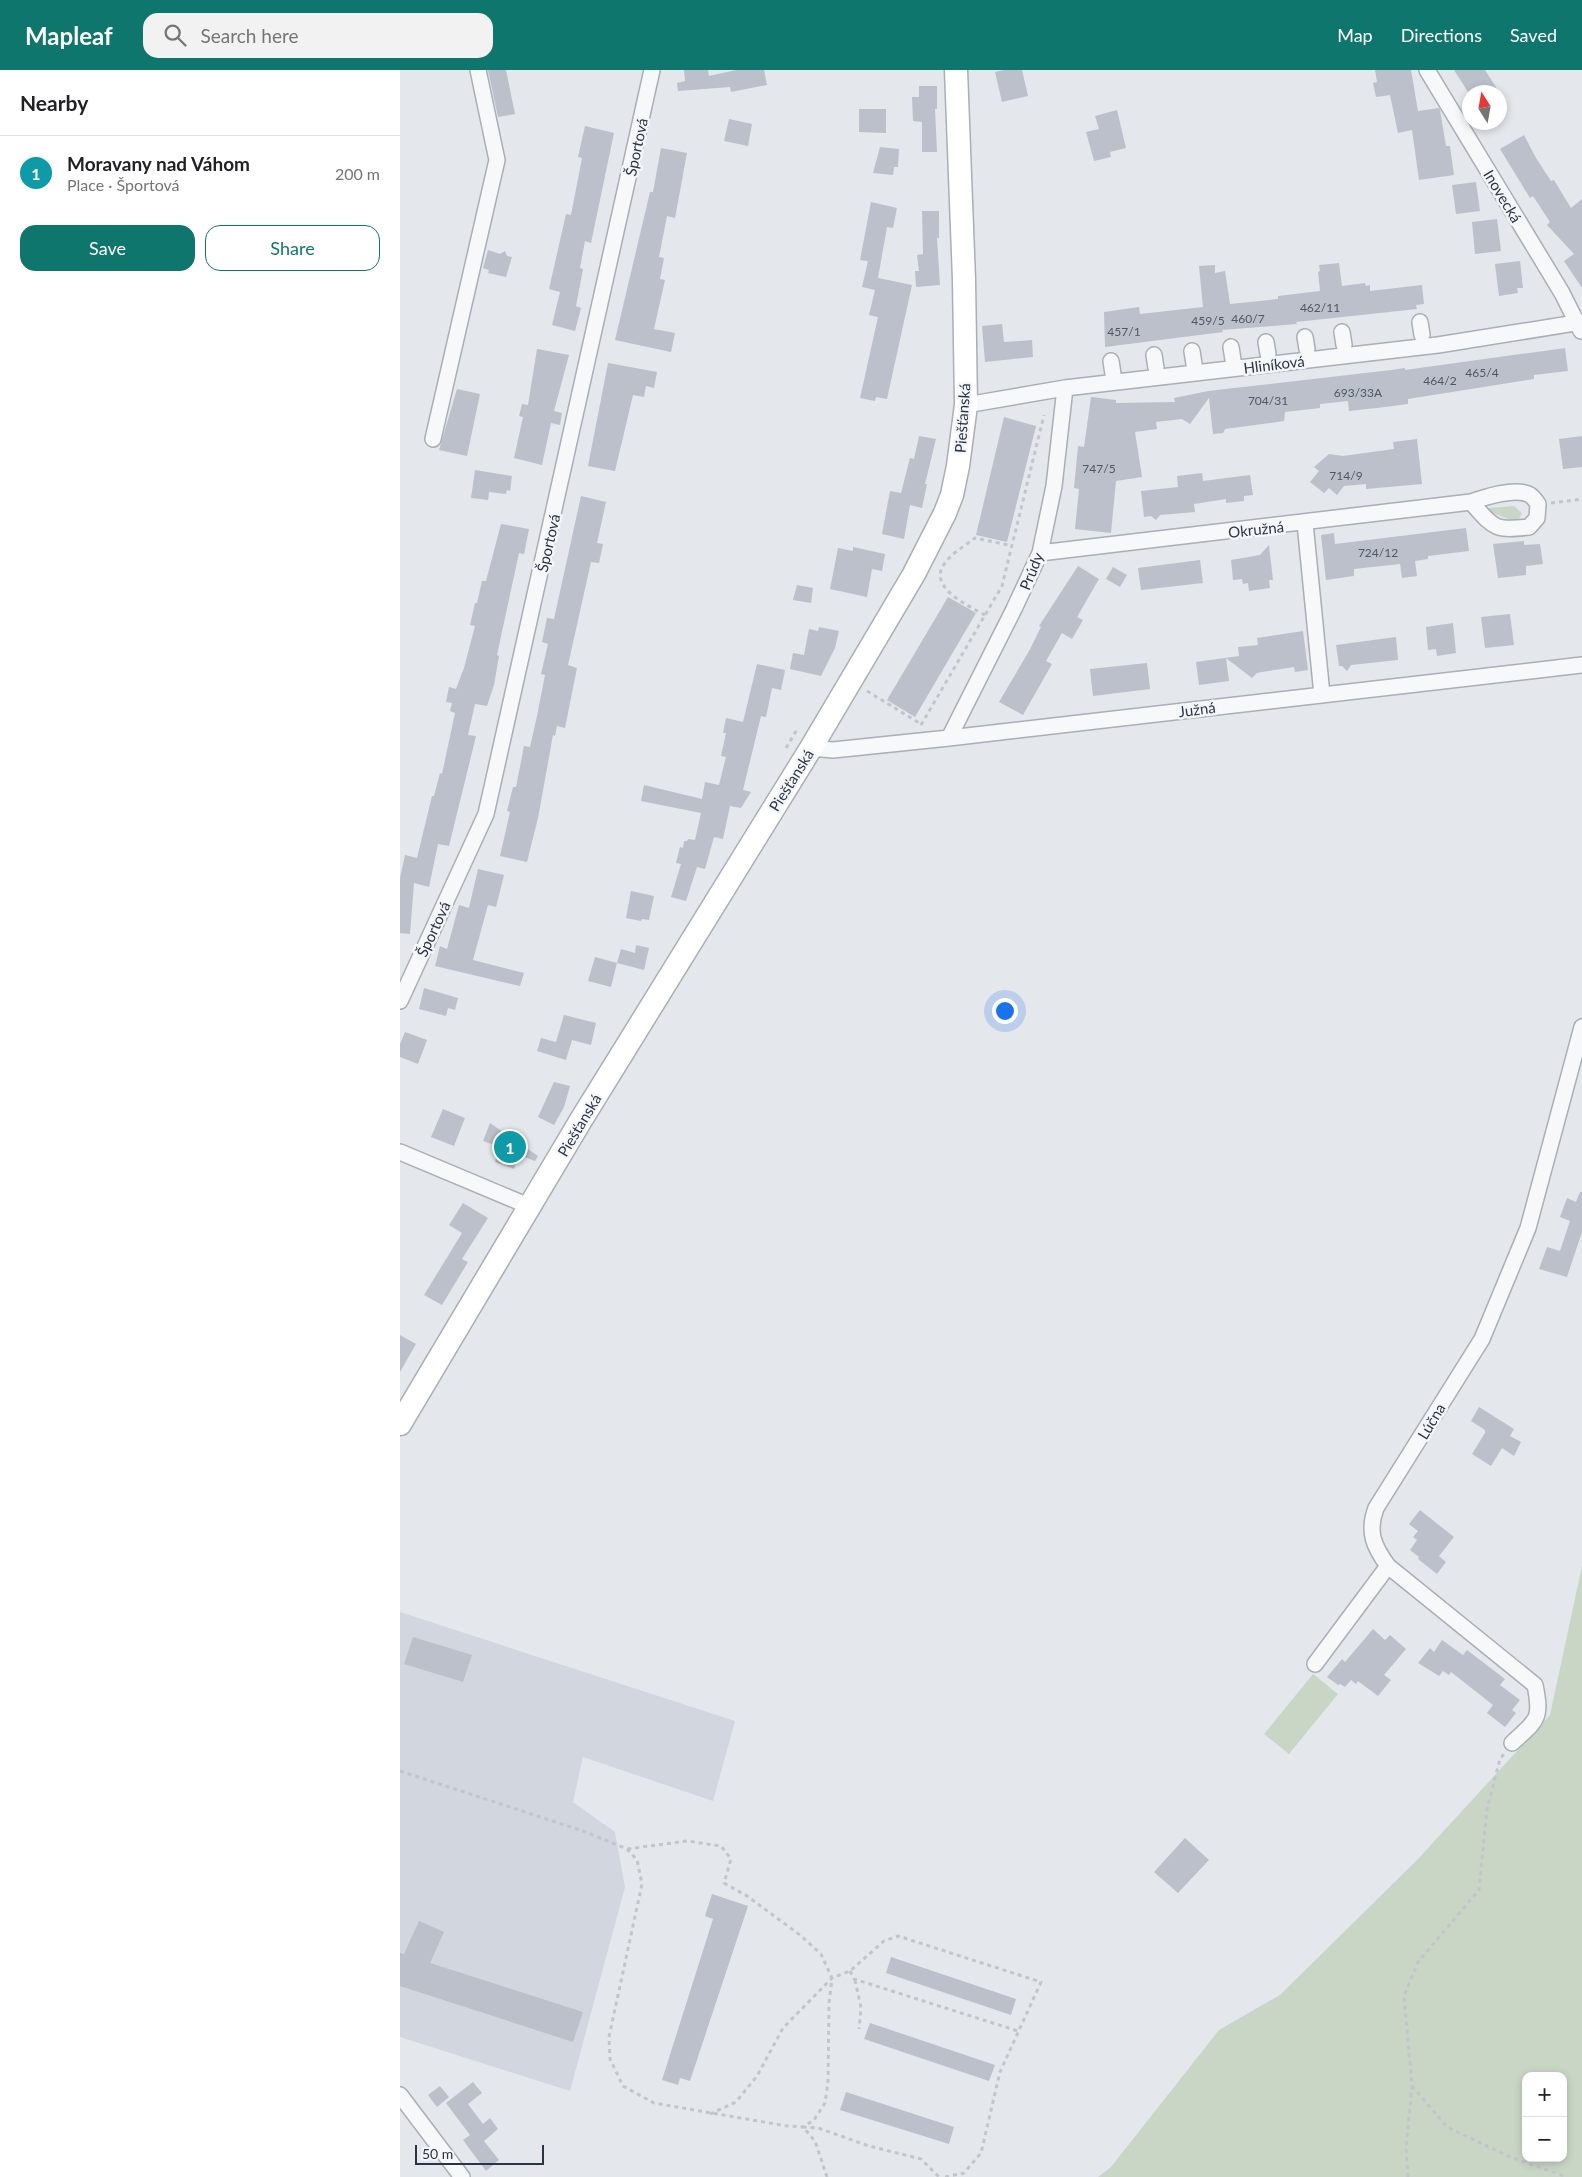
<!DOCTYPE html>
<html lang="en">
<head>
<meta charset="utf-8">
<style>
  :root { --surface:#fff; --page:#f2f2f2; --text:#202124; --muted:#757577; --line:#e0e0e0; --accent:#0f766e }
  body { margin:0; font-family:Lato,sans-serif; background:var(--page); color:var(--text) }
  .controls { position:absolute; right:15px; bottom:15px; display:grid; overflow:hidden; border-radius:10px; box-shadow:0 2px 8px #0003 }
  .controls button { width:45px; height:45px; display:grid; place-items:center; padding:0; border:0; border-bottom:1px solid var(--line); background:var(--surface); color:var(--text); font:25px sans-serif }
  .compass { position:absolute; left:1062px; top:15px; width:45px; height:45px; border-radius:50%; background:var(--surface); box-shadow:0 2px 8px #0003; rotate:349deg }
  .scale { position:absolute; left:15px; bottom:12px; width:129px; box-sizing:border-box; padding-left:5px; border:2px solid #2b3445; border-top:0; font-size:14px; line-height:18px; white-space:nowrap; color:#2b3445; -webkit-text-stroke:4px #f4f6f9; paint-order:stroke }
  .you { position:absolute; left:604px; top:940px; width:18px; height:18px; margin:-12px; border:4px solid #fff; border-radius:50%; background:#1a73e8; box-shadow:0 0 0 8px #1a73e833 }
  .badge { display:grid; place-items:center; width:32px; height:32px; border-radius:50%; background:var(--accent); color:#fff; font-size:16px; font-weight:700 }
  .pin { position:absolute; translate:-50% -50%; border:2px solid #fff; box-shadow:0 1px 5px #0006 }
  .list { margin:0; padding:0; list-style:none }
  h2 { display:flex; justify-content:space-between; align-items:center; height:65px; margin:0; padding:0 20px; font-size:21px }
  h2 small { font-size:16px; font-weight:400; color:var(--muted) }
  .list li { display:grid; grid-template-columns:32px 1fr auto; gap:15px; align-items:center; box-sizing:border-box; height:75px; padding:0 20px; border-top:1px solid var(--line) }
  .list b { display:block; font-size:19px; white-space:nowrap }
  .list p { margin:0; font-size:16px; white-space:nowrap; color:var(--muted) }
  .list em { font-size:16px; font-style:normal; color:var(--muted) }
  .actions { display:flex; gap:10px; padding:15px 20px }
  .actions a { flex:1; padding:11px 0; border:1px solid var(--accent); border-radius:15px; text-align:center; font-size:18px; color:var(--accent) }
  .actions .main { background:var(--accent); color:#fff }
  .icon { flex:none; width:28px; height:28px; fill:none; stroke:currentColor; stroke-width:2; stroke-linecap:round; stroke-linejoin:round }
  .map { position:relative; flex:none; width:1182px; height:2107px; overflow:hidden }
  header { display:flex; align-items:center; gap:30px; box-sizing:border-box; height:70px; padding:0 25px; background:var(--accent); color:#fff }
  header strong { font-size:24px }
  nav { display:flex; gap:28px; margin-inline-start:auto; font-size:18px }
  .search { width:350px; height:45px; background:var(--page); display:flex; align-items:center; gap:12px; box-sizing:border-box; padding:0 18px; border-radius:15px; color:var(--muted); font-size:19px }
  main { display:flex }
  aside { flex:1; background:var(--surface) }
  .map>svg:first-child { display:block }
  .built { fill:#d2d6de }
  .green { fill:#c9d6c5; fill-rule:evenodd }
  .building { fill:#bbc0ca }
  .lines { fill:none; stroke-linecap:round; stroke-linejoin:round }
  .street-casing { stroke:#a9aeb7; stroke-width:18 }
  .secondary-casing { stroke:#a9aeb7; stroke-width:25 }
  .path { stroke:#c2c5cb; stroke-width:3; stroke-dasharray:4 4; stroke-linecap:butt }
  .street { stroke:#f7f8fa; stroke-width:15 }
  .secondary { stroke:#fff; stroke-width:22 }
  .labels { text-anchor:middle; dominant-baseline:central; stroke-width:5; stroke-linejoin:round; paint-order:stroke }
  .number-label { font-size:12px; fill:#4f5766 }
  .street-label { font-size:15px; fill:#2b3445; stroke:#f4f6f9 }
</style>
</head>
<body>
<header>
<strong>Mapleaf</strong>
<div class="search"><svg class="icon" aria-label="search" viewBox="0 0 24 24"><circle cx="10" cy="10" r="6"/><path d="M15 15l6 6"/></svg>Search here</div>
<nav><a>Map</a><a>Directions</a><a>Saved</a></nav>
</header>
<main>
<aside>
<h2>Nearby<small></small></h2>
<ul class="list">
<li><span class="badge" style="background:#0f9aa8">1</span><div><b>Moravany nad Váhom</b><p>Place · Športová</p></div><em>200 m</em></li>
</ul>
<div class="actions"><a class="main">Save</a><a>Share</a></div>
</aside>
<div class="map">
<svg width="1182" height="2107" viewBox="0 0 1182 2107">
  <rect width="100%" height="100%" fill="#e4e7ec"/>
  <path class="built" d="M0 1542 335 1651 313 1731 183 1687 173 1732 215 1762 225 1817 170 2021 0 1967Z"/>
  <path class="green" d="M1114 436 1122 443 1118 451 1111 450 1088 441 1089 438Z
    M1182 1496V2107H698L711 2097 819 1960 880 1925 1018 1789 1150 1645ZM1126 2006H1163V2088H1126Z
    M913 1604 938 1624 889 1684 864 1664Z"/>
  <path class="building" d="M88 0H106L115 44 98 47Z
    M284 0H308L309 6 336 0H364L367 15 331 22 330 17 278 21 277 13 285 11Z
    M604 0H622L628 26 602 32 595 2Z
    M975 0H1011L1018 41 1039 38 1040 40 1046 76H1050L1054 105 1019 110 1012 60 998 63 990 25 976 27 973 13 977 12Z
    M1054 0H1085L1099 22H1068Z
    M519 16H537V39H535L537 82H522V52L513 51 512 27H519Z
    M459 39H486V63L459 62Z
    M717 40 726 78 710 82 711 87 694 91 686 62 699 59 695 46Z
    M329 49 352 54 348 76 324 71Z
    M185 56 214 63 191 173 185 171 180 198 183 199 176 236 181 238 175 261 152 255 160 222 149 219 166 144 171 145 182 88 178 87Z
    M1124 65 1136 88 1151 111 1154 110 1171 138 1182 129V218L1164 191 1174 184 1147 155 1150 152 1133 126 1130 128 1100 79Z
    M480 77 499 79 498 97H494L493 105 473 103Z
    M261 78 287 83 275 148 267 146 259 187 264 188 260 209 265 210 254 259 275 263 271 282 215 270 250 122H253Z
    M1076 112 1080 141 1056 144 1052 115Z
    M471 132 497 138 493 158 487 157 478 208 512 215 487 329 476 327 475 331 460 328 478 247 469 245 475 220 462 217 468 191 460 190Z
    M522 141H539V168H537L540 215 516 217 515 201H519L517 185 523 184Z
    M1097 149 1101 181 1075 184 1072 152Z
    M88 180 100 184 105 181 107 186 112 187 106 207 88 203 89 200 83 198Z
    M1120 191 1123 218H1117L1118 223 1099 226 1095 194Z
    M939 193 942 216 965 213 966 216 970 215V221L1022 215 1024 234 1016 235 1017 239 896 252 897 254 822 260 823 262 705 277 704 242 739 237 740 244 803 237 799 196 815 195V203L825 201 830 234 878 229V226L920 221 918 202 920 201 919 195Z
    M602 254 604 272 632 270 633 287 585 292 582 256Z
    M1165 278 1168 301 1134 305V309L1008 329V334L985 337 949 341 948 331 920 334V338L885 342 884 351 825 359 823 363 813 364 809 328 790 354 782 349 756 352 757 359 735 362 742 407 716 411 711 463 675 459 679 419 674 418 678 376 684 377 691 327 716 330V333L775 332 774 328 808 321 991 300 1005 298V300Z
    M137 279 169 285 154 341 162 343 160 355 151 353 142 395 114 388 123 347 119 346 122 334 128 335Z
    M208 293 257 302 254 318 246 316 244 327 233 325 215 401 188 396Z
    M57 319 80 324 67 386 39 380Z
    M604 347 636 356 607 472 576 465Z
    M519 366 536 369 525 414H527L522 438 510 435 504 469 482 464 490 421 501 423 510 388 514 389Z
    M1182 366V397L1163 399 1159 369Z
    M1017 369 1022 414 966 419V414L944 416 937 425 929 418 924 423 910 412 919 401 914 397 929 384 943 386 994 379 993 372Z
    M75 400 112 406 110 421 107 420 106 424 89 422 88 430 71 428Z
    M802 403 803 411 850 405 853 425 844 426V431L826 433V429L794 434 795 442 760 445 756 450 751 446 744 447 741 421 778 417 777 406Z
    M181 426 206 432 197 473 203 474 199 493 191 492 168 595 177 598 165 658 157 656 155 666 153 665 138 748 127 792 100 786 110 742 107 741 113 717H116L124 676 130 677 137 646 145 605 141 604 148 574 142 572 147 548 154 549Z
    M101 454 129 459 124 484 119 483 97 585 99 586 94 615 87 636 75 634 68 665 76 666 49 776 38 774 29 817 14 813 10 864 0 863V808L5 785 17 788 32 726H34L40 703 42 704 55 643 50 641 52 633 46 632 49 617 56 619 64 598 75 556 70 555 75 533H77L82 511H86Z
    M1066 458 1069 481 1028 486V489L1015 491 1017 506 1002 508 1000 494 954 499V506L926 510 921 465 934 463 935 474Z
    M1124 471V475L1140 474 1143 494 1126 496V505L1098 508 1093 474Z
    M869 475 873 510H869L870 518 849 521 848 513 843 514 842 509 833 510 831 490 860 485Z
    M453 477 485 484 482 501 472 499 467 527 430 519 438 478 453 481Z
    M800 490 803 513 741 520 738 498Z
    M678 496 699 509 677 547 683 550 672 569 662 563 646 591 652 594 623 645 599 632 629 581 641 557 639 556Z
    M713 497 727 505 720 517 706 509Z
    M397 515 413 518 411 533 393 530Z
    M548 527 576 543 515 647 487 630Z
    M1110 544 1114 575 1085 578 1081 547Z
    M1053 553 1056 583 1037 586 1036 579 1028 580 1026 557Z
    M419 557 439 561 435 578 421 606 390 599 393 583 404 585 409 559 418 561Z
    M903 561 908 600 895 602 894 597 862 602 857 603 852 608 826 588 829 611 799 615 796 592 839 586 838 577 858 575 857 568Z
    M996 567 998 590 951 595 947 601 942 596H939L936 575Z
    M747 593 750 619 693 626 690 599Z
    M357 594 385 600 381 620 372 618 366 647 361 646 343 720 351 722 341 738 330 736 323 769 314 767 305 799 297 797 286 831 271 827 281 794 276 793 280 777 283 778 284 771H287L288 769 295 770 301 743 241 731 244 715 302 729 305 712 319 715 326 687 321 686 326 663H323L326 648 343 652Z
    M78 799 104 805 96 837 88 835 73 890 124 903 120 916 35 896 40 876 47 879 59 835 69 838Z
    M231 821 254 826 249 850 242 849 241 851 226 848Z
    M236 875 249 878 244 900 217 893 221 879 235 883Z
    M195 887 217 893 211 917 188 911Z
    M24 918 58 928 55 940 48 938 46 946 19 939Z
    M164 945 196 953 191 975 172 970 166 990 137 981 141 968 156 972Z
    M5 962 27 970 18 994 0 987V974Z
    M154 1012 170 1016 164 1037 154 1055 138 1047Z
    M43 1039 65 1048 54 1076 31 1067Z
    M90 1053 138 1086 135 1091 119 1085 114 1099 95 1092 100 1077 83 1071Z
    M1180 1122H1182V1162L1167 1207 1139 1199 1147 1177 1160 1181 1170 1151 1160 1147 1167 1128 1176 1132Z
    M63 1133 88 1148 62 1189 68 1192 42 1235 24 1225 62 1163 49 1155Z
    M0 1265 16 1274 0 1302Z
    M1079 1337 1114 1359 1110 1366 1121 1372 1114 1386 1102 1378 1091 1396 1072 1384 1085 1363V1360L1071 1351Z
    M1020 1440 1054 1467 1039 1486 1046 1492 1037 1504 1018 1489 1019 1487 1010 1480 1017 1470 1013 1467 1018 1461 1009 1454Z
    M973 1559 985 1570 990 1565 1006 1579 984 1605 991 1610 978 1626 958 1611 956 1614 951 1610 945 1617 940 1614 938 1615 927 1607 942 1589 945 1592Z
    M13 1567 72 1585 63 1612 4 1594Z
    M1042 1570 1063 1585 1067 1580 1105 1609 1100 1615 1120 1630 1112 1640 1116 1643 1105 1657 1087 1643 1093 1635 1051 1602 1049 1605 1043 1601 1039 1606 1018 1593 1030 1578 1034 1582Z
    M785 1768 809 1790 778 1823 754 1802Z
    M312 1824 348 1836 290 2011 280 2008 278 2015 262 2010 313 1849 305 1846Z
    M19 1851 44 1862 30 1893 183 1942 173 1972 0 1916V1883L4 1884Z
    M491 1887 616 1929 611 1945 486 1903Z
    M470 1953 595 1995 589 2011 464 1969Z
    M73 2012 82 2023 68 2034 83 2054 90 2048 98 2059 84 2071 99 2090 86 2101 63 2070 70 2065 46 2033Z
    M40 2016 49 2027 37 2037 28 2025Z
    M446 2022 554 2057 549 2074 440 2040Z"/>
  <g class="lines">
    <g class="street-casing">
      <path id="street" d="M1027 0 1162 223 1181 261
        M1020 252 1022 265
        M942 262 944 275
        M905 267 907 279
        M866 272 868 284
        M831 277 833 290
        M792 281 794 294
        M754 285 756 298
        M711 291 713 304
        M566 335 665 318 1038 275 1182 252
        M33 369 97 90 78 0
        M905 453 922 625
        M640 483 1071 432C1094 458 1094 461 1129 457L1137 448 1138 434C1136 431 1133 427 1130 425 1117 417 1085 427 1071 432
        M549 668 614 539 640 483 654 416 665 318
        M411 678 433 680 549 668 1182 595
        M0 931 86 744 252 0
        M0 1082 131 1137
        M915 1594 988 1496
        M1112 1673C1137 1650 1142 1650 1135 1615L988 1496C974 1477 967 1462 976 1438L1082 1269 1128 1158 1182 957
        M0 2025 62 2107"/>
    </g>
    <g class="secondary-casing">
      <path id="secondary" d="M0 1354 181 1050 411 678 514 504 545 443 552 425 558 396 566 335 564 210 556 0"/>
    </g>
    <path class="path" d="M1151 433 1182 429
      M585 545C569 536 526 517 545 493 552 483 566 475 575 468L613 476
      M467 621 521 654
      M521 655 602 516 644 345
      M386 678 398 658
      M0 1701 180 1760 227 1779 237 1790 242 1814 209 1967 210 1989 223 2016 254 2033 387 2056 403 2057 414 2050 425 2033 428 2012 429 1933 432 1908 421 1884 400 1865 347 1826 324 1813 331 1789 321 1776 287 1771 227 1779
      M450 1901 454 1909 618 1961
      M455 1910 461 1938 459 1959
      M1012 2016 1047 2057 1110 2087 1167 2107
      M310 2044 336 2032 357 2006 383 1958 432 1908 450 1901 484 1871 498 1866 641 1912 600 2002 581 2083 564 2103 545 2107
      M427 2107 415 2071 403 2057 418 2058 469 2076 521 2089 539 2107
      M1008 2107 1006 2078 1012 2015 1004 1926 1018 1892 1079 1820 1087 1739 1100 1689 1104 1684"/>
    <use href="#street" class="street"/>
    <use href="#secondary" class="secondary"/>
  </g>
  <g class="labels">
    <g class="number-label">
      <text x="920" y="237">462/11</text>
      <text x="848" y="248">460/7</text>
      <text x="808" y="250">459/5</text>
      <text x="724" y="261">457/1</text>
      <text x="1082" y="302">465/4</text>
      <text x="1040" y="310">464/2</text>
      <text x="958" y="322">693/33A</text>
      <text x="868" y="330">704/31</text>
      <text x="699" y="398">747/5</text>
      <text x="946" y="405">714/9</text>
      <text x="978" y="482">724/12</text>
    </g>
    <g class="street-label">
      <text transform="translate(236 77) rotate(-78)">Športová</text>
      <text transform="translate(1103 126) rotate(59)">Inovecká</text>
      <text transform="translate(874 294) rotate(-7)">Hliníková</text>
      <text transform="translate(562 348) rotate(-86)">Piešťanská</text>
      <text transform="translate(856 459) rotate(-6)">Okružná</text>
      <text transform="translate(148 473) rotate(-77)">Športová</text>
      <text transform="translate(631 501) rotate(-68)">Prúdy</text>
      <text transform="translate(797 639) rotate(-7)">Južná</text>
      <text transform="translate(391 710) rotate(-58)">Piešťanská</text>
      <text transform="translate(33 859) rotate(-65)">Športová</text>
      <text transform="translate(179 1055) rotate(-59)">Piešťanská</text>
      <text transform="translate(1031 1351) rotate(-59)">Lúčna</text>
    </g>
  </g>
</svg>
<div class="controls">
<button>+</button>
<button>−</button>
</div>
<svg class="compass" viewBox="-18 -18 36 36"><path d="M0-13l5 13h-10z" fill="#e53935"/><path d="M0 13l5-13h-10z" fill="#757577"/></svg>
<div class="scale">50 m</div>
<div class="you"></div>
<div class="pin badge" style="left:110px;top:1077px;background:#0f9aa8">1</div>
</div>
</main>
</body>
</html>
